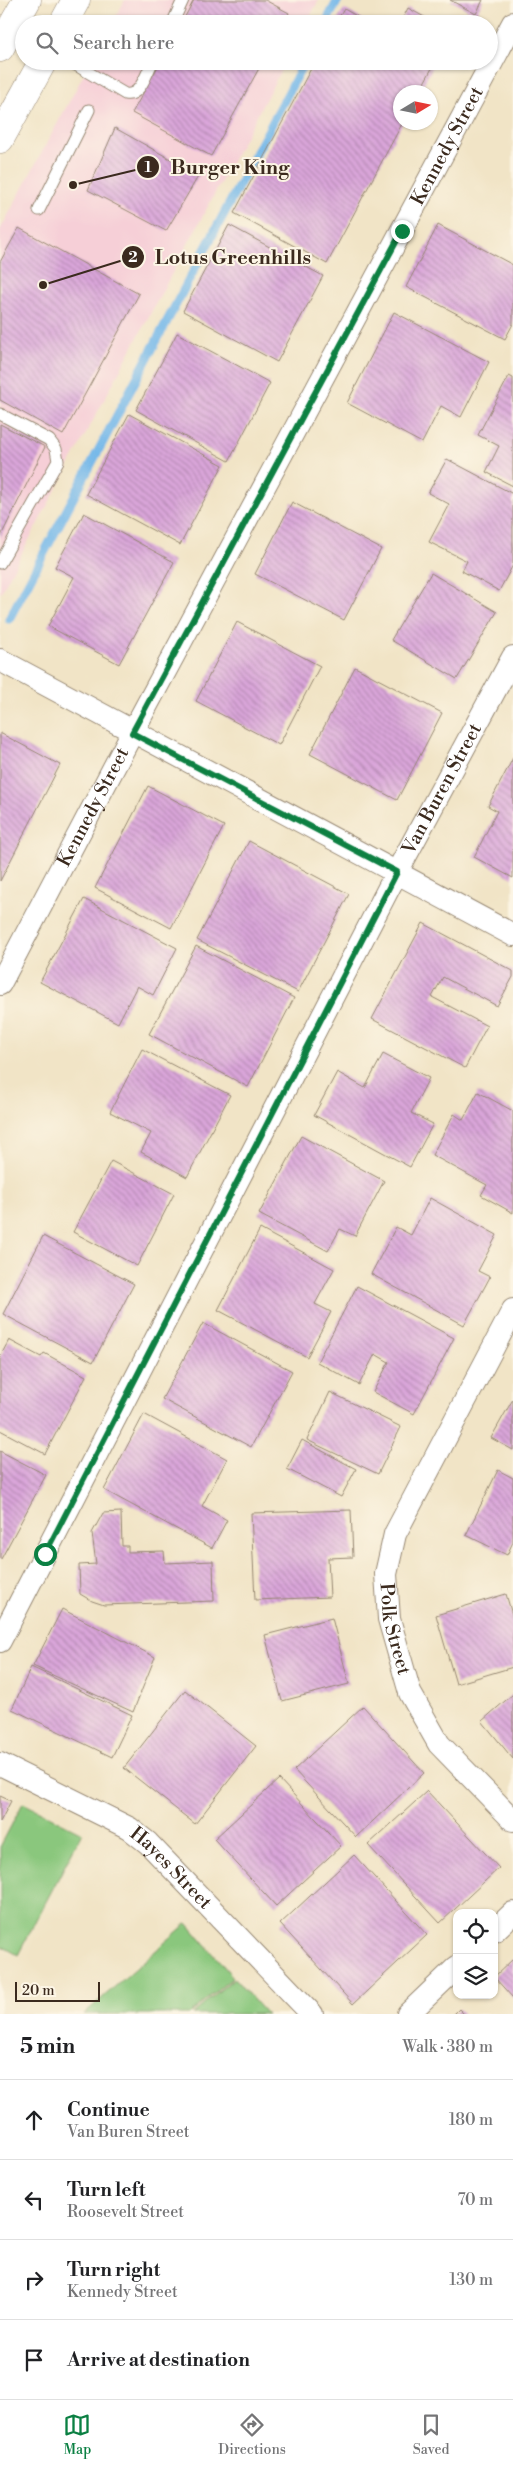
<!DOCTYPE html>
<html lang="en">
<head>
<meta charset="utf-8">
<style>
  :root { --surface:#fff; --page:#f6f6f6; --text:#202124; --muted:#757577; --line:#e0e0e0; --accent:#0b8043 }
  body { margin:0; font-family:"Libre Bodoni",serif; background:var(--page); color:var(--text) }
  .controls { position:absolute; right:15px; bottom:15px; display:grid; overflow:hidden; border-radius:10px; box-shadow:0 1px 4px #0004 }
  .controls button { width:45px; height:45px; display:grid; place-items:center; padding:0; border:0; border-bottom:1px solid var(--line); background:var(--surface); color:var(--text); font:25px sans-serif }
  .compass { position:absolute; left:393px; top:85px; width:45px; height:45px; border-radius:50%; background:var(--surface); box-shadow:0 1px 4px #0004; rotate:80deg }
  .scale { position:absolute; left:15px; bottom:12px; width:85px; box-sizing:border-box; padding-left:5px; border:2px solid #3b2a1e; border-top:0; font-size:14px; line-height:18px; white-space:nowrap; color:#3b2a1e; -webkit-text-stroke:4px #fcf5e5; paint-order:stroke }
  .stop { position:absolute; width:15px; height:15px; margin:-11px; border:4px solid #0b8043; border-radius:50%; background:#fff }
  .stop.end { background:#0b8043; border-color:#fff; box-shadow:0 1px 5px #0008 }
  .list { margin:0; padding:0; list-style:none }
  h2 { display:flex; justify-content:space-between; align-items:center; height:65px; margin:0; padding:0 20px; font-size:21px }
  h2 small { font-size:16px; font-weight:400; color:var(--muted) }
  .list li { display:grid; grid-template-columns:32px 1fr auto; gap:15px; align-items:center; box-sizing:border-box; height:80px; padding:0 20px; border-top:1px solid var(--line) }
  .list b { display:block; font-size:19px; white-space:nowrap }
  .list p { margin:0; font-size:16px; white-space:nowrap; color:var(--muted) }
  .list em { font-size:16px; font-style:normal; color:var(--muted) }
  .icon { flex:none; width:28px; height:28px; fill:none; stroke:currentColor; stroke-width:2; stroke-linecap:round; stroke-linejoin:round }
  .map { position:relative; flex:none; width:513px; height:2014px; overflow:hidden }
  .search { position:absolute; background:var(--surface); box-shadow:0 1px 4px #0004; left:15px; right:15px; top:15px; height:55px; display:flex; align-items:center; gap:12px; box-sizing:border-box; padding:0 18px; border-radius:28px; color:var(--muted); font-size:19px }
  .sheet { height:385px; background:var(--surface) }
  nav { display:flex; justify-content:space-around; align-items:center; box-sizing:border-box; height:70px; border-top:1px solid var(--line); background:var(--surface); font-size:14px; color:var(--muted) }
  nav a { display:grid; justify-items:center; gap:2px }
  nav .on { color:var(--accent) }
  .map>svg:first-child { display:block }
  .built { fill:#f6cfd7 }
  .pitch { fill:#8ac77d; stroke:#62784e }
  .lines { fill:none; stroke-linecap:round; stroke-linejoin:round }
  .stream { stroke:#73b7e9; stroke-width:9 }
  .building { fill:url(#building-back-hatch) }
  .lane-casing { stroke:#968772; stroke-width:13 }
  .street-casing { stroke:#968772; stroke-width:24 }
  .primary-casing { stroke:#968772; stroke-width:29 }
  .lane { stroke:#fff; stroke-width:11 }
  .street { stroke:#fff; stroke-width:22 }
  .primary { stroke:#fff; stroke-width:28 }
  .route { stroke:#0b8043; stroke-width:6 }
  .labels { text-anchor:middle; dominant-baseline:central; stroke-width:4; stroke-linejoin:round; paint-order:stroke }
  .street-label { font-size:19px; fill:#3b2a1e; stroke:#fcf5e5 }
  .leader { fill:none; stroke:#3b2a1e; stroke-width:2 }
  .callout-dot { fill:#3b2a1e; stroke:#fcf5e5; stroke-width:2 }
  .mark-label { font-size:15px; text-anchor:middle; font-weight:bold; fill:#fff }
  .callout-label { font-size:20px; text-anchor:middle; font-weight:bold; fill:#3b2a1e; stroke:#fcf5e5; stroke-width:4; stroke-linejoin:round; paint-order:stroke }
</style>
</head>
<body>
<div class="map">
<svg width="513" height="2014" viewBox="0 0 513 2014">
  <defs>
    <pattern id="building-back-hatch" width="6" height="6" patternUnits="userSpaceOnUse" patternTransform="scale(1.25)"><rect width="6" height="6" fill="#daa6da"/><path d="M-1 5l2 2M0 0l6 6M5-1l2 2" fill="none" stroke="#b287b0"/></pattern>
  </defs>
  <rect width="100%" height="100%" fill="#fcf5e5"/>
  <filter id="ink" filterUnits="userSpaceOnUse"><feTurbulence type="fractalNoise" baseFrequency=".02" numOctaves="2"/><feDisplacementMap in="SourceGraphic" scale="10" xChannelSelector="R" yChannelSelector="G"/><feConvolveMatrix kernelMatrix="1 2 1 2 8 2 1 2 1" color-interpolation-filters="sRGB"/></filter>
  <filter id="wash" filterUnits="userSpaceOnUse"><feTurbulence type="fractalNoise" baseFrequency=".0096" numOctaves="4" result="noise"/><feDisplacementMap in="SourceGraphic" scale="20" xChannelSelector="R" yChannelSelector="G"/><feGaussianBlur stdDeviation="1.12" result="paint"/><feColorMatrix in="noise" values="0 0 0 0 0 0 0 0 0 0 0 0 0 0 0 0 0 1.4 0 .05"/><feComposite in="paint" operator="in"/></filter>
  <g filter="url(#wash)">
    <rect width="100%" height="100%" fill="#f1e4c6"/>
    <path class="built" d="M125 0H319L306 24H112Z
      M91 61H286L0 594V230Z"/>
    <path class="pitch" d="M23 1803 82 1833 18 1955 0 1945V1847Z
      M187 1923 233 1977 190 2014H84Z
      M234 1978 266 2014H193Z"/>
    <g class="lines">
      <path class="stream" d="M325 24 338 0
        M9 619 305 61"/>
    </g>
    <g id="blocks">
      <path class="building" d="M194 0H265L289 13 283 24H181Z
        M450 0H483L476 14Z
        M408 8 437 24H400Z
        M344 9 371 24H335Z
        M161 61H263L211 156 132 113Z
        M315 61H436L419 92H400V122H403L327 264 234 213Z
        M115 128 199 175 166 231 88 190Z
        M229 225 323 276 277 362 183 311Z
        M438 225 513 265V324L505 339 406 287Z
        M19 228 139 294 63 435 0 400V262Z
        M394 312 489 362 461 417 441 406 422 443 347 403Z
        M177 333 270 383 229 461 136 410Z
        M509 376 513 378V486L486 472 499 446 478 435Z
        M129 414 223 465 180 545 86 494Z
        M0 424 45 447 0 538Z
        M447 459 513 494V565L499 591 462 571 467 561 429 542 449 504 428 493Z
        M292 502 381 549 344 620 255 574Z
        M84 513 174 562 119 664 48 626 74 577 55 567Z
        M431 573 497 612 457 679 391 640Z
        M237 622 320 666 279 745 196 701Z
        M355 667 442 713 397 800 310 754Z
        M0 733 60 765 0 881Z
        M513 758V878L474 857 497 811 488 806Z
        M148 786 224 826 171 928 95 888Z
        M249 841 349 894 298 992 197 940Z
        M84 899 177 948 153 995 137 986 118 1023 40 982Z
        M423 923 513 971V977L497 1006 443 977 432 997 487 1026 465 1068 372 1019Z
        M196 946 294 998 248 1087 149 1034Z
        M142 1049 230 1095 187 1177 141 1152 151 1133 110 1112Z
        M383 1054 429 1078 411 1113 433 1124 410 1167 314 1115 337 1072 365 1088Z
        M478 1092 513 1111V1213L481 1195 487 1185 432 1155 454 1114 463 1120Z
        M301 1136 384 1181 355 1236 340 1229 328 1251 259 1214Z
        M111 1161 174 1194 137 1266 73 1232Z
        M430 1198 497 1235 478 1271 490 1277 464 1325 371 1274 396 1227 411 1235Z
        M260 1229 334 1269 315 1304 331 1312 307 1357 218 1310Z
        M43 1236 134 1284 93 1362 3 1314Z
        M357 1286 454 1338 414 1414 373 1392 389 1362 375 1354 359 1385 317 1362Z
        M203 1323 292 1371 251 1447 162 1399Z
        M9 1340 41 1357 44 1353 86 1376 45 1454 0 1430V1357Z
        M330 1392 401 1427 378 1474 307 1440Z
        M513 1399V1450L491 1438Z
        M144 1414 227 1459 202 1506 227 1520 212 1548 104 1490Z
        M302 1440 356 1469 341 1497 287 1469Z
        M0 1451 46 1475 1 1559H0Z
        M498 1470 513 1478V1542L507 1555 466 1535Z
        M351 1510 353 1557 328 1558 330 1597 255 1600 251 1513Z
        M121 1512 122 1546H128V1552L164 1551 165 1563 213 1561 214 1601 104 1605 92 1601 80 1594 79 1565 96 1564 92 1533 103 1513Z
        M506 1594 513 1618V1667L456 1684 436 1615Z
        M62 1609 155 1657 133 1712 33 1666Z
        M332 1618 349 1684 282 1701 265 1635Z
        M31 1667 132 1715 112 1757 12 1709Z
        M185 1690 256 1746 195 1824 124 1768Z
        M513 1694V1759L482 1721Z
        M363 1706 424 1773 356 1837 294 1770Z
        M279 1779 341 1846 276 1906 214 1839Z
        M427 1791 499 1868 440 1923 368 1845Z
        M0 1796 11 1801 0 1822Z
        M354 1855 427 1935 353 2004 280 1924Z
        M513 1959V1998L494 1977Z
        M459 2009 464 2014H454Z"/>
    </g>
  </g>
  <g filter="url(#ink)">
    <use href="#blocks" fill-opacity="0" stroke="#968772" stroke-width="1"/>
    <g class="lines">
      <g class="lane-casing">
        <path id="lane" d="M172 24 183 0
          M69 61 125 94C141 97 146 73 153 61
          M39 210 89 110
          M0 414 49 440 56 449 58 461 0 563"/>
      </g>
      <g class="street-casing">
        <g id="street">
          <path d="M0 660 513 935"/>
          <path id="s1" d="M0 984 132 733 513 23"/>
          <path id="s2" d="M513 1310 395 1534 386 1574 389 1619 410 1693 439 1744 513 1820"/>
          <path id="s3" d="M0 1641 397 872 513 657"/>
          <path id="s4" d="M0 1764 129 1828 148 1843 312 2014"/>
          <path d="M494 1931 513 1913"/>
          <path d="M408 2014 457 1967"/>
        </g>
      </g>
      <g class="primary-casing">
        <path id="primary" d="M63 24 76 0
          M0 48 27 0
          M0 139 43 61"/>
      </g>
      <use href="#lane" class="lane"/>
      <use href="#street" class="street"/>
      <use href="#primary" class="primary"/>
    </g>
  </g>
  <g class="lines" filter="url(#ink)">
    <path class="route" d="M45 1554 397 872 132 733 402 231"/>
  </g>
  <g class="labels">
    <g class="street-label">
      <text stroke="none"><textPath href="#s1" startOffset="950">Kennedy Street</textPath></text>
      <text stroke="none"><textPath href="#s3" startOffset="960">Van Buren Street</textPath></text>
      <text stroke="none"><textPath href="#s1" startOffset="200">Kennedy Street</textPath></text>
      <text stroke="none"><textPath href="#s2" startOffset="350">Polk Street</textPath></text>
      <text stroke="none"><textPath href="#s4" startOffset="202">Hayes Street</textPath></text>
    </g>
  </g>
  <path class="leader" d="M73 185L148 167M43 285L133 257"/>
  <g class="callout-dot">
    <circle cx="73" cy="185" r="5"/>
    <circle cx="43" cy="285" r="5"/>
    <circle cx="148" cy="167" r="12"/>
    <circle cx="133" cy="257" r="12"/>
  </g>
  <g class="mark-label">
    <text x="148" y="172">1</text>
    <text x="133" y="262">2</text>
  </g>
  <g class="callout-label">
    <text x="230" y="174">Burger King</text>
    <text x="233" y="264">Lotus Greenhills</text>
  </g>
</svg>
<div class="controls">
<button><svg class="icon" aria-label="locate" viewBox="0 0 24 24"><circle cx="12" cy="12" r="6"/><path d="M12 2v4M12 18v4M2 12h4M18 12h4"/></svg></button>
<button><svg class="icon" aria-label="layers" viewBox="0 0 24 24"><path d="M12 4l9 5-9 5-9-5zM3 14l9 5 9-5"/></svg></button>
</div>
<svg class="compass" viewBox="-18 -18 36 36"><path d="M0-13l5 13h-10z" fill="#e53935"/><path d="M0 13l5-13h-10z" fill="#757577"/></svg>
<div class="scale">20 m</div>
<div class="stop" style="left:45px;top:1554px"></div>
<div class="stop end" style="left:402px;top:231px"></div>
<div class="search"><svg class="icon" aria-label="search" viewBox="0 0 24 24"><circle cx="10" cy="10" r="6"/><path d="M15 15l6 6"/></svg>Search here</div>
</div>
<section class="sheet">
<h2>5 min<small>Walk · 380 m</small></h2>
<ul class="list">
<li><svg class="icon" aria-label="ahead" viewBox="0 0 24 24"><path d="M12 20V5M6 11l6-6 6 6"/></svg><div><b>Continue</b><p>Van Buren Street</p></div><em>180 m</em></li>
<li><svg class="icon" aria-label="left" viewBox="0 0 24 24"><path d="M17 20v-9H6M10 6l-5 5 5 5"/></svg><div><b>Turn left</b><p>Roosevelt Street</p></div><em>70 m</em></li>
<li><svg class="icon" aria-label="right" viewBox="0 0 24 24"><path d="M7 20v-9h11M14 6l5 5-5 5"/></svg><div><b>Turn right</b><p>Kennedy Street</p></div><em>130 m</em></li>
<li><svg class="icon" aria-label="arrive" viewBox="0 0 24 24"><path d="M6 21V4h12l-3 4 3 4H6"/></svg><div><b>Arrive at destination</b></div></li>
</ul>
</section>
<nav>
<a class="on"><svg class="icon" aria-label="map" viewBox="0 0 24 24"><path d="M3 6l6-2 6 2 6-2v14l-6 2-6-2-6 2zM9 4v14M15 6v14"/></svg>Map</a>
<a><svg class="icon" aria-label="directions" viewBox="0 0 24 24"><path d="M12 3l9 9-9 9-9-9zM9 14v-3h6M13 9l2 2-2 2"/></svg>Directions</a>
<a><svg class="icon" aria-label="saved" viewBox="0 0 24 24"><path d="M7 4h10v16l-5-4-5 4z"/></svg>Saved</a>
</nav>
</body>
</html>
